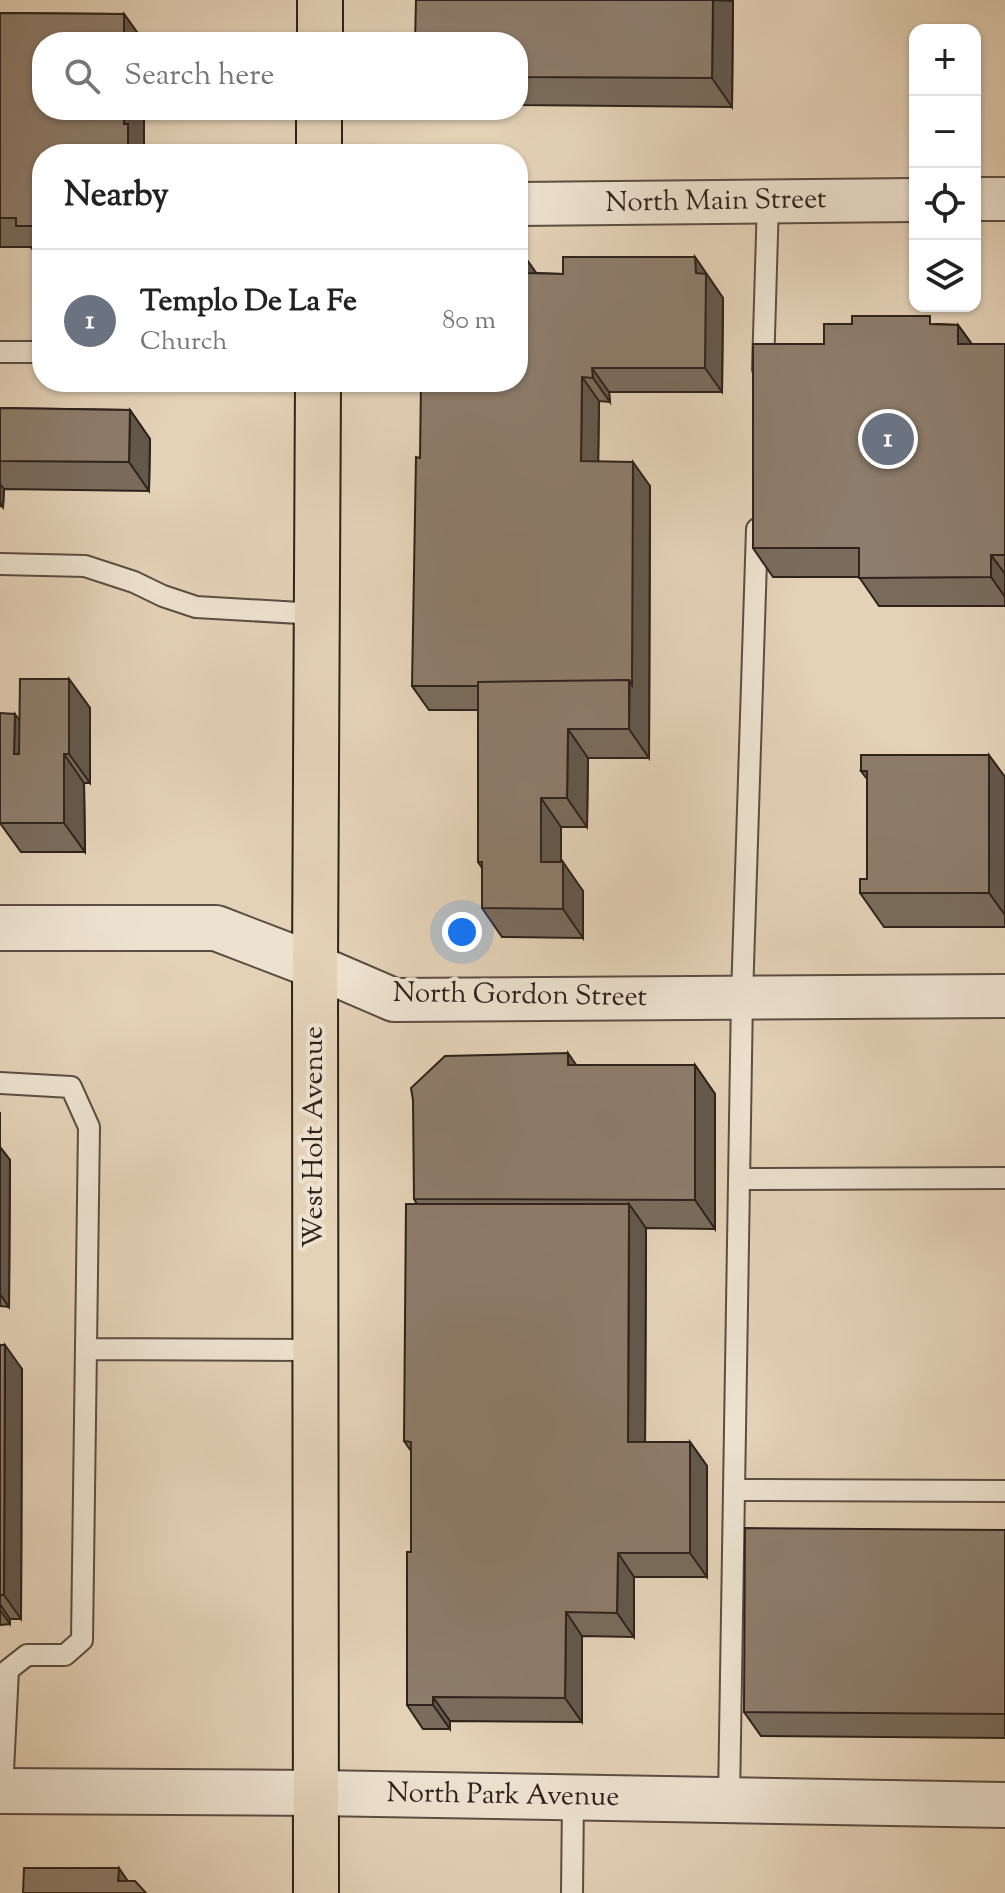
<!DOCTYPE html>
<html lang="en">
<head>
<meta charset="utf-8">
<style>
  :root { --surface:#fff; --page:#f2f2f2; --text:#222; --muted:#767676; --line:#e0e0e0; --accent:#b45309 }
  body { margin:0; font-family:"Sorts Mill Goudy",serif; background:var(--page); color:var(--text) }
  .controls { position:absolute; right:24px; top:24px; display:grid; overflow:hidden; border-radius:16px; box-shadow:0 2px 6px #0004 }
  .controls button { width:72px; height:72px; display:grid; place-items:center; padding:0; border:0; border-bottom:2px solid var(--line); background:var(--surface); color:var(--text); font:40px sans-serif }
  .you { position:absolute; left:462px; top:932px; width:28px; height:28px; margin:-20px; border:6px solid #fff; border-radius:50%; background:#1a73e8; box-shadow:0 0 0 12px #1a73e833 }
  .badge { display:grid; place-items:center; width:52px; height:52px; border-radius:50%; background:var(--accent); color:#fff; font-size:26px; font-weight:700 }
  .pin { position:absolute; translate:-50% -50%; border:4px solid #fff; box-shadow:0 2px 8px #0006 }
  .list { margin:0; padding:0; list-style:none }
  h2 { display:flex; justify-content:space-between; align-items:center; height:104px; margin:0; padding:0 32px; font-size:34px }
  h2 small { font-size:26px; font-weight:400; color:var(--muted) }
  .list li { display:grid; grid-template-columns:52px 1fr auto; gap:24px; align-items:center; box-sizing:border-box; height:144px; padding:0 32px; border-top:2px solid var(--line) }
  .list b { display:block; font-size:30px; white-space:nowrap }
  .list p { margin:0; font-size:26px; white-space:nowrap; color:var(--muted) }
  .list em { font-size:26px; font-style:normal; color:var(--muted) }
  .icon { flex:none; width:44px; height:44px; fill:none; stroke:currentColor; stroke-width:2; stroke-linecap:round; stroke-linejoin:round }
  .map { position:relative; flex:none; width:1005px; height:1893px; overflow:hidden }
  .search { position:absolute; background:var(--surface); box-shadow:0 2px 6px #0004; left:32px; top:32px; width:496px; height:88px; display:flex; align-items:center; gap:20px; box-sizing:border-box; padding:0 28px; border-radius:32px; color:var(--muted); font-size:30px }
  .panel { position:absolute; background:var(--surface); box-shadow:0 2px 6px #0004; left:32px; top:144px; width:496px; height:248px; border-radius:32px }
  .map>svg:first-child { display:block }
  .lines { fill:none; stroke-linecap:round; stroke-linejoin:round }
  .service-casing { stroke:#5c4d42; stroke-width:24 }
  .minor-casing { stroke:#5c4d42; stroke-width:46 }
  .tertiary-casing { stroke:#5c4d42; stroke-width:48 }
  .primary-casing { stroke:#2f211b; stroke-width:48 }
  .service { stroke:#ede2d0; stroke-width:20 }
  .minor { stroke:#ede2d0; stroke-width:42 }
  .tertiary { stroke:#ede2d0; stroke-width:44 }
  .primary { stroke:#e4d2b7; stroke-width:44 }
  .wall { fill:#796c5d; stroke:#2f211b; stroke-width:2 }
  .shaded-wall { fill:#63584c; stroke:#2f211b; stroke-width:2 }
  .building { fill:#8d7d6c; stroke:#2f211b; stroke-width:2 }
  .labels { text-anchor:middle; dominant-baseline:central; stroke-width:8; stroke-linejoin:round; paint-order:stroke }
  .street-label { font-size:28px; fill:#2f211b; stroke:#ede2d0 }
</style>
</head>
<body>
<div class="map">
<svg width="1005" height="1893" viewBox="0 0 1005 1893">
  <rect width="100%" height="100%" fill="#e4d2b7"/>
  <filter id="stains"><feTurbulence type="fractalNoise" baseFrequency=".0025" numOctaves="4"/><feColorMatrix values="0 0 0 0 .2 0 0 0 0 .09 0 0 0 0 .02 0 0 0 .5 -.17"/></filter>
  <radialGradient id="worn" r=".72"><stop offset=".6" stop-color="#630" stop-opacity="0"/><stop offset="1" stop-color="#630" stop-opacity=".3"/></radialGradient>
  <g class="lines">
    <g class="service-casing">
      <path id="service" d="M0 352H42
        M763 369 768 201
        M0 564 85 566 134 582 163 596 196 607 317 614
        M0 1083 71 1087 89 1127 82 1640 65 1655H27L8 1670 2 1791
        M739 1179 1005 1178
        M86 1349 316 1350
        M734 1490 1005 1491
        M729 1800 742 997 757 529
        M572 1893 573 1797"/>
    </g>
    <g class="minor-casing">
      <path id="minor" d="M975 199H1005
        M518 204 915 200
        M315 966 394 1000 1005 996"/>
    </g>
    <g class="tertiary-casing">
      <path id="tertiary" d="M0 928H216L315 966
        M0 1791 317 1793 1005 1805"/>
    </g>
    <g class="primary-casing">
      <path id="primary" d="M320 42V0
        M319 154V110
        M316 1893 315 966 318 382"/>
    </g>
    <use href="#service" class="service"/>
    <use href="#minor" class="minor"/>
    <use href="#tertiary" class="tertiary"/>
    <use href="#primary" class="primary"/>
  </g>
  <path class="wall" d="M733 1 732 107 518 105V42Z
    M0 13 124 14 144 42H42V110H144V146L148 152 42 154V255H36L31 247H0Z
    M695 257 723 298 722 392H609L610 402 599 401 598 461 650 486 649 758H588L587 827H561V862L583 891V938L502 937 482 908V868L478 862V710H429L412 686 537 273 563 274Z
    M937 324 958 325 972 344H1005V606H879L859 577H773L753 548 824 344Z
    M0 408 130 410 150 439 149 491 4 489 3 507 0 506Z
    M69 679 90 708V783H84L85 852H21L0 823V713L19 720Z
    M861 771 1005 777V927H884L860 893 867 879V779Z
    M576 1065H695L715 1094V1229L646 1228 645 1442H690L707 1466V1577H634V1637L582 1636V1722L450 1721V1729H423L407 1705 411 1552V1451L404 1441 417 1204 414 1199Z
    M0 1112V1147L10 1160 9 1307 0 1306Z
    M0 1345 22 1369 21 1619H10V1624L0 1625Z
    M1005 1530V1738L761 1736 744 1712Z"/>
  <path class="shaded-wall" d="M713 0 733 1 732 107 712 78Z
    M124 14 144 42H124Z
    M124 110H144V146L148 154H128L124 124Z
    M525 257 542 281 525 273Z
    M695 257 723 298 722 392 705 368 696 273Z
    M958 325 978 353 958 344Z
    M592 368 609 392 610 402 593 378Z
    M582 377 599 401 598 485 581 461Z
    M130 410 150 439 149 491 129 462Z
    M633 462 650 486 649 758 629 729Z
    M0 484 4 489 3 507 0 502Z
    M991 555 1005 574V597L991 577Z
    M69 679 90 708V783L69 754Z
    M15 714 35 742 34 783 14 754Z
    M568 729 588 758 587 827 567 798Z
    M64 754 84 783 85 852 64 823Z
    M989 755 1005 777V915L989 893Z
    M541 798 561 827V891L541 862Z
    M563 862 583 891V938L563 909Z
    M568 1053 588 1082 568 1065Z
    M695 1065 715 1094V1229L695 1200Z
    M0 1113V1147L10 1160 9 1307 0 1294Z
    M629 1204 646 1228 645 1466 628 1442Z
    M5 1345 22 1369 21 1619 4 1595Z
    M690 1442 707 1466V1577L690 1553Z
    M618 1553 634 1577V1637L617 1613Z
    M0 1604 10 1619V1624L0 1610Z
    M566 1612 582 1636V1722L565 1698Z
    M433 1697 450 1721V1729L433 1705Z
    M119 1868 136 1893 118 1881Z"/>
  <path class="building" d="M416 0H713L712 78 518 77V42H415Z
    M0 13 124 14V42H42V110H124V124H128V154H42V226H16V218H0Z
    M518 257H525V273L563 274V257H695L696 273 706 274 705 368H592L593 378 582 377 581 461 633 462 632 685 629 680 478 682V686H412L416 457 420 458 421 382H518Z
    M852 316H930V324L958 325V344H1005V555H991V577L859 578V548H753V344H824V324H852Z
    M0 408 130 410 129 462 0 461Z
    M20 679H69V754H64V823H0V713L15 714 14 754H19Z
    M629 680V729H568L567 798H541V862H563V909L482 908V862H478V682Z
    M861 755H989V893H860V879H867V771H861Z
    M568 1053V1065H695V1200L414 1199 413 1100 411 1088 445 1056Z
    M406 1204H629L628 1442H690V1553H618L617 1613 566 1612 565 1698 433 1697V1705H407V1552H411V1442L404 1441Z
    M0 1345H5L4 1595H0Z
    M745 1528 1005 1530V1714L744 1712Z
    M24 1868H119L118 1881H135L146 1893H23Z"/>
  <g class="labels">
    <g class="street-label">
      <text transform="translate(716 202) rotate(-1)">North Main Street</text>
      <text transform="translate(520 996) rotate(1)">North Gordon Street</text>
      <text transform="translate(315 1137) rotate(-90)">West Holt Avenue</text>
      <text transform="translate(503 1796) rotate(1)">North Park Avenue</text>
    </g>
  </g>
  <rect width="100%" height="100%" filter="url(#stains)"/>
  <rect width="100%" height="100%" fill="url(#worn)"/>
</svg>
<div class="controls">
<button>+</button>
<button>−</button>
<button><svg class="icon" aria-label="locate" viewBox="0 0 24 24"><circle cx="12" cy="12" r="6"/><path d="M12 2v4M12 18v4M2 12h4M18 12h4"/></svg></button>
<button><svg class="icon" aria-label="layers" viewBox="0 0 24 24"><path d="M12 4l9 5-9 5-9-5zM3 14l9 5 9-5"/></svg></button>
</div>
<div class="you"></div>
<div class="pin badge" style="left:888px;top:439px;background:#6b7280">1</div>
<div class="search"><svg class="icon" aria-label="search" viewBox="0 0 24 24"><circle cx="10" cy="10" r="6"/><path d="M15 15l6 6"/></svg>Search here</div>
<section class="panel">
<h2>Nearby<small></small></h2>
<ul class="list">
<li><span class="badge" style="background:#6b7280">1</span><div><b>Templo De La Fe</b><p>Church</p></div><em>80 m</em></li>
</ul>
</section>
</div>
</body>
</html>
